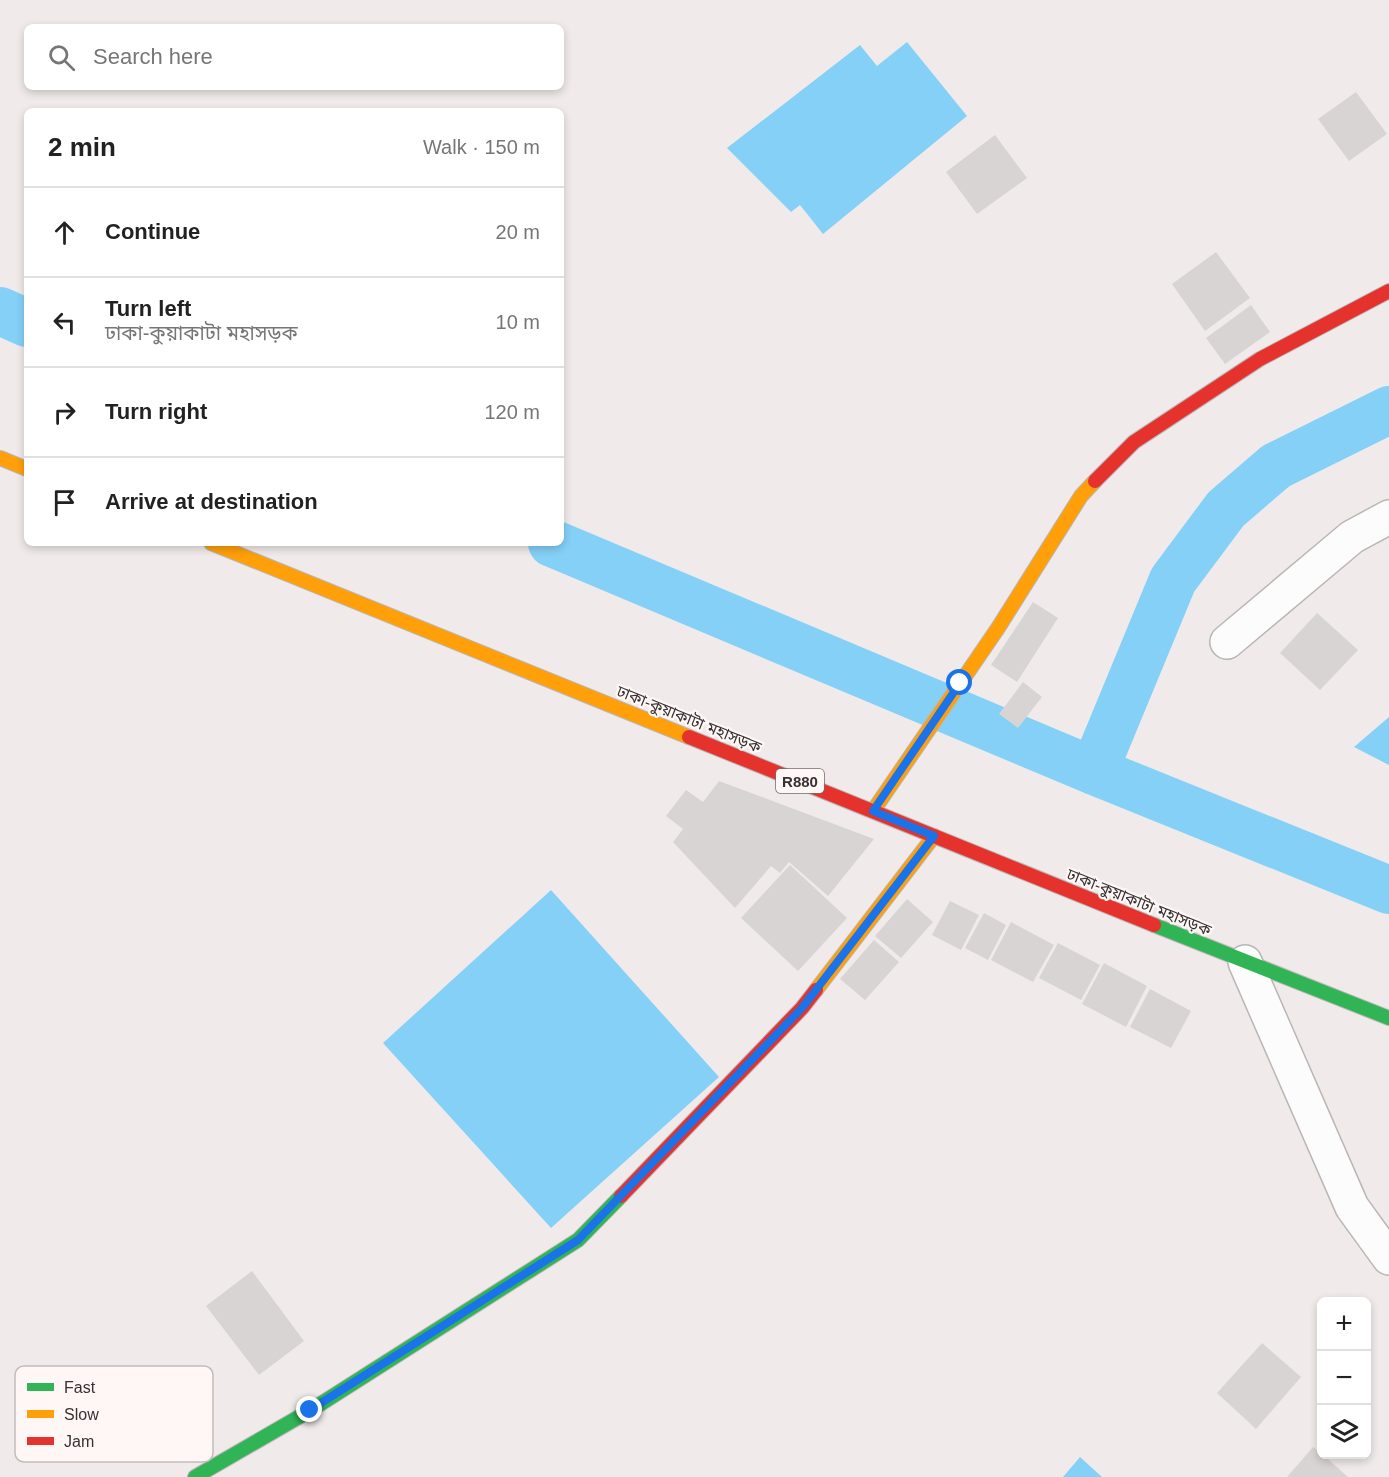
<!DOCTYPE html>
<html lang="en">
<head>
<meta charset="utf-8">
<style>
  :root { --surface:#fff; --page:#f6f6f6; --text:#222; --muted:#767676; --line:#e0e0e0 }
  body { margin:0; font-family:Arial,"Noto Sans Bengali",sans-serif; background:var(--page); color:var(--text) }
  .controls { position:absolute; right:18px; bottom:18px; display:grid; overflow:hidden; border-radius:9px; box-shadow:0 3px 9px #0003 }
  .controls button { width:54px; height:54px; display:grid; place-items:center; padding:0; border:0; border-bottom:2px solid var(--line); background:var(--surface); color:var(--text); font:30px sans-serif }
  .stop { position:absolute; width:18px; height:18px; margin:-14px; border:4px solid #1a73e8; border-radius:50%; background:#fff }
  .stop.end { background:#1a73e8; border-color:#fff; box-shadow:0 2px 6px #0008 }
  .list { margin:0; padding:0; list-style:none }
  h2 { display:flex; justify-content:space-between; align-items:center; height:78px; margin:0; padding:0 24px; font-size:26px }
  h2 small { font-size:20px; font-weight:400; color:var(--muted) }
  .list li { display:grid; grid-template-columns:39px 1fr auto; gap:18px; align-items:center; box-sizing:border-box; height:90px; padding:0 24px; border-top:2px solid var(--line) }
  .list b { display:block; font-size:22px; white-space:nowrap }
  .list p { margin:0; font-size:20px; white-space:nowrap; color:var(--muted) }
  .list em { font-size:20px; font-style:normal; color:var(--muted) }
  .icon { flex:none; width:33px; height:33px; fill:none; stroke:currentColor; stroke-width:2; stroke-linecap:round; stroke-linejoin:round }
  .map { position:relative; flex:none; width:1389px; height:1477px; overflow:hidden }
  .search { position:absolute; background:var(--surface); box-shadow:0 3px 9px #0003; left:24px; top:24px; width:540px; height:66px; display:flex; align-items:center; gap:15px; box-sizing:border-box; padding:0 21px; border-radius:9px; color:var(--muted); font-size:22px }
  .panel { position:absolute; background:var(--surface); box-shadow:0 3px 9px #0003; left:24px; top:108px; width:540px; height:438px; border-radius:9px }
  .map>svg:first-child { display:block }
  .water { fill:#84d0f7 }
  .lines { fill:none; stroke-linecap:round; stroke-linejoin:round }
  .canal { stroke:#84d0f7; stroke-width:48 }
  .building { fill:#d8d4d3 }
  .street-casing { stroke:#bab6b5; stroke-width:36 }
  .fast-casing { stroke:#bab6b5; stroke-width:16 }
  .slow-casing { stroke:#bab6b5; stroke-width:16 }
  .jam-casing { stroke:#bab6b5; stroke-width:16 }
  .street { stroke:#fdfcfc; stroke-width:33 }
  .fast { stroke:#30b455; stroke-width:14 }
  .slow { stroke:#ff9f0a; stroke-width:14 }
  .jam { stroke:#e5322d; stroke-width:14 }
  .route { stroke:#1a73e8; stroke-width:8 }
  .labels { text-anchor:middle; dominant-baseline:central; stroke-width:4.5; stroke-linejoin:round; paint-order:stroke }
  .shield { fill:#fef7f6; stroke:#726d6c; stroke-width:1.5 }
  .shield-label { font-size:15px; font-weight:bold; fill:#363231 }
  .street-label { font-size:16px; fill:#363231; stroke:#fef7f6 }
  .key { fill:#fef7f6; stroke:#c2bcbb; stroke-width:1.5 }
  .key-label { font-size:16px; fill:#363231 }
</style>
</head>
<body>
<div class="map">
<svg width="1389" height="1477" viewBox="0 0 1389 1477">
  <rect width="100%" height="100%" fill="#f0ebea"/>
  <path class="water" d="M907 42 967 116 823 234 800 205 791 212 727 148 860 45 877 66Z
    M1389 717V765L1354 747Z
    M551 890 719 1077 551 1228 383 1043Z
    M1080 1457 1102 1477H1063Z"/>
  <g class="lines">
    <path class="canal" d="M0 311 27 323
      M552 543 1094 771 1389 890
      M1094 771 1173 580 1226 509 1276 466 1389 410"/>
  </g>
  <path class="building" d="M1356 92 1387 134 1349 161 1318 119Z
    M995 135 1027 178 977 214 946 172Z
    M1216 252 1250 298 1205 331 1172 284Z
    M1251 305 1270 332 1225 364 1206 338Z
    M1033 602 1058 618 1017 682 991 665Z
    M1317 613 1358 650 1320 690 1280 653Z
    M1023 682 1042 697 1018 728 999 714Z
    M719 781 874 839 828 896 789 862 780 873 771 866 735 908 673 842 683 829 666 816 686 790 703 802Z
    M790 865 847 918 798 971 741 918Z
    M907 899 933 922 901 958 875 936Z
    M950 901 979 915 961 950 932 935Z
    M984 913 1006 925 988 960 965 948Z
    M1011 922 1054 945 1033 982 991 960Z
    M874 940 899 962 865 1000 840 979Z
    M1058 943 1100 965 1081 1000 1039 978Z
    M1104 963 1147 986 1126 1027 1082 1004Z
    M1150 989 1191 1011 1171 1048 1130 1027Z
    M252 1271 304 1341 259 1375 206 1306Z
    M1262 1343 1301 1377 1256 1429 1217 1393Z
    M1313 1447 1322 1454 1348 1477H1287Z"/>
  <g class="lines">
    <g class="street-casing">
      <path id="street" d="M1227 642 1352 537 1389 517
        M1245 962 1352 1207 1389 1258"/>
    </g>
    <g class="fast-casing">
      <path id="fast" d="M1154 925 1389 1018
        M195 1477 311 1410 578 1240 621 1196"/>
    </g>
    <g class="slow-casing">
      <path id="slow" d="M0 458 27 469
        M211 543 689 737
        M873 811 998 628 1081 496 1095 481
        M816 990 934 836"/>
    </g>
    <g class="jam-casing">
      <path id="jam" d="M1095 481 1134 442 1260 359 1389 291
        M689 737 1154 925
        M621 1196 802 1008 816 990"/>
    </g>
    <use href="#street" class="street"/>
    <use href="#fast" class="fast"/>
    <use href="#slow" class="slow"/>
    <use href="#jam" class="jam"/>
  </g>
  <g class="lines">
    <path class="route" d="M310 1410 578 1240 802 1008 934 836 873 811 960 683"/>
  </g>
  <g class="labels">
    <rect class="shield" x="776" y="769" width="48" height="24" rx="4.5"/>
    <g class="shield-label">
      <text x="800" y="781">R880</text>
    </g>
    <g class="street-label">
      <text transform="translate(689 719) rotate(22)">ঢাকা-কুয়াকাটা মহাসড়ক</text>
      <text transform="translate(1139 902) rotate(22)">ঢাকা-কুয়াকাটা মহাসড়ক</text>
    </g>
  </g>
  <rect x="15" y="1366" width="198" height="96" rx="9" class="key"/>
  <rect x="27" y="1383" width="27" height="8" fill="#30b455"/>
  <rect x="27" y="1410" width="27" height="8" fill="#ff9f0a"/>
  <rect x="27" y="1437" width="27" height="8" fill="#e5322d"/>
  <g class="key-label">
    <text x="64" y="1393">Fast</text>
    <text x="64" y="1420">Slow</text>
    <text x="64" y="1447">Jam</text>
  </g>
</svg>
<div class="controls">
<button>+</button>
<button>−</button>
<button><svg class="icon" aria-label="layers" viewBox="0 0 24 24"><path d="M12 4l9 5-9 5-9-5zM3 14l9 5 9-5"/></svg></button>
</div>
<div class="stop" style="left:960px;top:683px"></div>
<div class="stop end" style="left:310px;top:1410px"></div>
<div class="search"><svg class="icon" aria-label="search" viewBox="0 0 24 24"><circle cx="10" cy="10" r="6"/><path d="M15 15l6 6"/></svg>Search here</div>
<section class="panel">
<h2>2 min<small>Walk · 150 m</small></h2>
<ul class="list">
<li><svg class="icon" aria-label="ahead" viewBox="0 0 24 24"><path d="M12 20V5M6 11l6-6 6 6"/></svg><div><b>Continue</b></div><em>20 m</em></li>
<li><svg class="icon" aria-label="left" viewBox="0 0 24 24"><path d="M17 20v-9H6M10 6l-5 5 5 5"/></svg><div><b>Turn left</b><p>ঢাকা-কুয়াকাটা মহাসড়ক</p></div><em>10 m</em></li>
<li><svg class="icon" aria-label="right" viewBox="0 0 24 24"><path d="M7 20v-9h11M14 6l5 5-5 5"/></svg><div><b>Turn right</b></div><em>120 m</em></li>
<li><svg class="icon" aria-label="arrive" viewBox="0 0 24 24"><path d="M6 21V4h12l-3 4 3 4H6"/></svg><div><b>Arrive at destination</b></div></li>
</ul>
</section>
</div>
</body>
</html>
